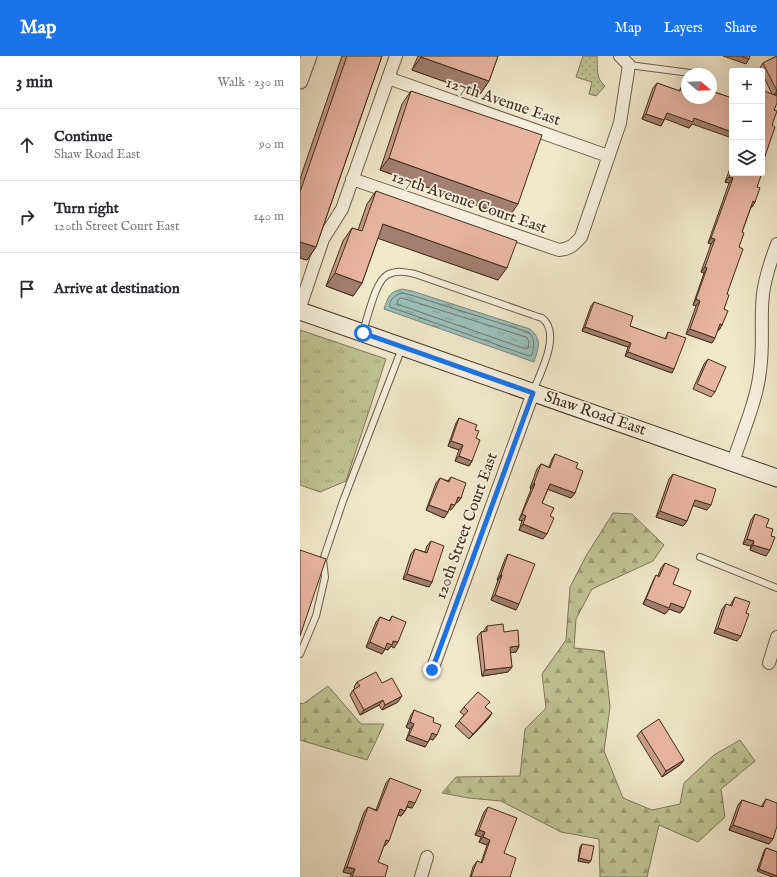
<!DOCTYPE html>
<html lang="en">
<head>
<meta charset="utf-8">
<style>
  :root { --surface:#fff; --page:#f7f7f7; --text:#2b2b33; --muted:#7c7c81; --line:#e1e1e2; --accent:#1a73e8 }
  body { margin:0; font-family:"IM FELL English",serif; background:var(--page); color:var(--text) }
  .controls { position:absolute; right:12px; top:12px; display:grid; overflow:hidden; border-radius:4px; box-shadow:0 4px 16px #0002 }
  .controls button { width:36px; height:36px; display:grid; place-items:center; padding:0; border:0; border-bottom:1px solid var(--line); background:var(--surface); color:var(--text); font:20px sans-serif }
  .compass { position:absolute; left:381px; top:12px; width:36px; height:36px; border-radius:50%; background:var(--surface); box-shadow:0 4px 16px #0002; rotate:109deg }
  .stop { position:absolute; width:12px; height:12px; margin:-9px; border:3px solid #1a73e8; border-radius:50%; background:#fff }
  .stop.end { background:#1a73e8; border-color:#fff; box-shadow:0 1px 4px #0008 }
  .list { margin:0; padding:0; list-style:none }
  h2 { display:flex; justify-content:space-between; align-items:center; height:52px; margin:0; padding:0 16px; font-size:17px }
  h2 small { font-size:13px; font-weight:400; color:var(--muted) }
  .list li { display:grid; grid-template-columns:26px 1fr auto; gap:12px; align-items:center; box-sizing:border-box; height:72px; padding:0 16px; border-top:1px solid var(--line) }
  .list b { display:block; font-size:15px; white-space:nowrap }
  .list p { margin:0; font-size:13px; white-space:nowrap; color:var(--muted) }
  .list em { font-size:13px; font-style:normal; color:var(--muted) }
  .icon { flex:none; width:22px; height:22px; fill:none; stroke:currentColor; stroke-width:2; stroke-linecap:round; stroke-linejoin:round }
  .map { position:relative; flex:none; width:477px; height:821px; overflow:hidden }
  header { display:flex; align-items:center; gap:24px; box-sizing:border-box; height:56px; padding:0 20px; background:var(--accent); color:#fff }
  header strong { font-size:19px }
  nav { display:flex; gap:22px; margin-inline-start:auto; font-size:14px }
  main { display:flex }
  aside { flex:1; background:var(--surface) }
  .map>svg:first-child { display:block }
  .grass { fill:url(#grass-tufts); stroke:#807858 }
  .forest { fill:url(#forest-firs); stroke:#807858 }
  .park { fill:url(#park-dots); stroke:#807858 }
  .water { fill:url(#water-ripples); stroke:#77857c }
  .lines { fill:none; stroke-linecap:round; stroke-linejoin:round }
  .shore { stroke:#6e766c; stroke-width:1 }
  .service-casing { stroke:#6e5c49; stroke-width:8 }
  .minor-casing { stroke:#6e5c49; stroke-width:14 }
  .tertiary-casing { stroke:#6e5c49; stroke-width:17 }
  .secondary-casing { stroke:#422d1e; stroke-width:19 }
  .service { stroke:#f6efdd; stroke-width:6 }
  .minor { stroke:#f6efdd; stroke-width:12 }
  .tertiary { stroke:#f6efdd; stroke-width:15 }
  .secondary { stroke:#f6efdd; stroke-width:17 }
  .wall { fill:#c89c8b; stroke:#422d1e }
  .shaded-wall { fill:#a27f71; stroke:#422d1e }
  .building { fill:#e8b5a2; stroke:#422d1e }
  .route { stroke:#1a73e8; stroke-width:5 }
  .labels { text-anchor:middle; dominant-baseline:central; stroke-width:3.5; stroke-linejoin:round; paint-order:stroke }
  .street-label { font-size:16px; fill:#422d1e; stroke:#f6efdd }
</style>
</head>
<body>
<header>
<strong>Map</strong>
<nav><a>Map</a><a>Layers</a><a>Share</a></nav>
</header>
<main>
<aside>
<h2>3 min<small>Walk · 230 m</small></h2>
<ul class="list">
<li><svg class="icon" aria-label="ahead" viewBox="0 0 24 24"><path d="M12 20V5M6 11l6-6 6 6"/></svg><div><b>Continue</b><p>Shaw Road East</p></div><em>90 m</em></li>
<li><svg class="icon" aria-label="right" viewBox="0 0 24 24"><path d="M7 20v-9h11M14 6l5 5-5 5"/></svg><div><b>Turn right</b><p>120th Street Court East</p></div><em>140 m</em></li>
<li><svg class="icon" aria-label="arrive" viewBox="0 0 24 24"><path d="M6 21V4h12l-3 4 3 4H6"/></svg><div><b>Arrive at destination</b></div></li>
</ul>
</aside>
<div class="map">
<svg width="477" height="821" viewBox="0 0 477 821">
  <defs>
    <pattern id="grass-tufts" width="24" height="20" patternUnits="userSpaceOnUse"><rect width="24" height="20" fill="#bfc493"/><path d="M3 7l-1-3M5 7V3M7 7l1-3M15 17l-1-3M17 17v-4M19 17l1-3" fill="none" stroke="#9da077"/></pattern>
    <pattern id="forest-firs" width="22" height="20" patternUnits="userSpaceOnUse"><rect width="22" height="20" fill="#bfc493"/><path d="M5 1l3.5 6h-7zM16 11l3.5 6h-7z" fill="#9da077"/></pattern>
    <pattern id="park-dots" width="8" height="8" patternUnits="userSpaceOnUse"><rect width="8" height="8" fill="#bfc493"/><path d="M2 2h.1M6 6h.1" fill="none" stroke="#9da077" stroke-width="1.8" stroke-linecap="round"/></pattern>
    <pattern id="water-ripples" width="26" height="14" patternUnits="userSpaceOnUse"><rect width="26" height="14" fill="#9bbfba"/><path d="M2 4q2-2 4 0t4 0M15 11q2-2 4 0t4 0" fill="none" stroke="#809c97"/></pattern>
  </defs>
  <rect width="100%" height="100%" fill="#f1e7cb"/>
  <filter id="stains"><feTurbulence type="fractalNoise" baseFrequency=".005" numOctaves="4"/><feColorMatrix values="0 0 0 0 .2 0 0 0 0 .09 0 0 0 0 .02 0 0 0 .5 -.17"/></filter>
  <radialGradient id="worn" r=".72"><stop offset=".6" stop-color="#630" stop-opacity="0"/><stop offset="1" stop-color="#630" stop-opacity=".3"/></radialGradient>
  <path class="grass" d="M0 274 86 303 46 425 20 436 0 429Z"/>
  <path class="forest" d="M313 457 332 458 364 489 353 505 292 533 276 563 274 592 304 595 310 651 304 695 323 742 352 754 380 748 384 727 414 699 440 684 455 705 421 733 425 761 398 786 359 769 347 821H300L299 783 261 776 201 745 169 742 142 737 156 721 220 720 225 673 246 652 242 618 266 584 270 531 286 500Z
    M28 630 61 668H84L67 704 0 684V647L3 648Z"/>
  <path class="park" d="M283 0H297C298 11 295 22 305 30L296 40 289 38 292 26 276 21Z"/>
  <path class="water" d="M102 233 112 235 230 273C243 284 238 292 234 306L84 253C88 241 89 236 102 233Z"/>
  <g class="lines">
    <path class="shore" d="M102 237 111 239 228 276C236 283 234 289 232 299L229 300 90 251C89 243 95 239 102 237Z
      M102 242 226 281 229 285 228 292 226 293 97 248 98 244Z"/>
    <g class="service-casing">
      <path id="service" d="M329 9 398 18
        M63 275C68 261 75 226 87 219 96 214 106 216 115 218L233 259C235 260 239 261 242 262 262 277 240 318 233 335
        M400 501 477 532
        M0 598 16 560 25 521 23 504 43 445 102 292"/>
    </g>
    <g class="minor-casing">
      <path id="minor" d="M88 22 308 100
        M52 123 259 194C270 193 274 189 281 181L320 67 329 9 320 0
        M0 251 23 183 42 153 96 0
        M433 406C442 378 457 344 460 315 464 289 460 264 463 238 465 221 471 204 477 188
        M469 607 477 581
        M132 614 233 337
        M121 821 127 801"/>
    </g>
    <g class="tertiary-casing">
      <path id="tertiary" d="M0 25 9 0"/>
    </g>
    <g class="secondary-casing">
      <path id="secondary" d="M0 255 477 422"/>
    </g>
    <use href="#service" class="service"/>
    <use href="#minor" class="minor"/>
    <use href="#tertiary" class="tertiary"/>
    <use href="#secondary" class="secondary"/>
  </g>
  <path class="wall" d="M42 0H82L16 191 7 204 0 202V123Z
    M118 0H198L189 25 180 38 112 14Z
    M477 0V38L476 39 472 69V38L462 17V15H461L460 12 463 7Z
    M357 27 379 35 382 30 411 42V40L414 36 432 42 392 68 389 72 365 62 361 70 342 63 353 32Z
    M111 35 209 161 80 114 102 48Z
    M432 107V117L457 131 455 146 452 151H451L442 176 439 191 427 238 424 253 422 269 419 274H418L412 287 386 278 396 250 393 249 404 217 401 216 411 188 408 187 429 127 425 126Z
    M76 135 198 224 78 182 62 227 53 240 26 230 43 185 52 172 58 174 67 148Z
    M294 246 330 270 365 283 368 276 372 317 325 300 328 291 282 275 291 250Z
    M408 303 415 336 411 341 393 333 404 308Z
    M159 362 175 374 176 382 172 405 169 410 155 405 159 394 148 390 156 367Z
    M255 398 276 412 275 437 271 442 248 433 242 447 250 460 243 483 219 474 222 465 219 464 231 433 230 432 237 413 241 408 249 411 252 403Z
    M373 418 407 454 393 449 387 465 383 470 356 461 369 423Z
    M151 421 161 442 157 447 156 446 151 454 149 453 148 456 144 462 126 454 136 427 140 422 148 425Z
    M455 458 466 471 471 480 466 500 450 494 451 490 443 488 451 464Z
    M131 485 132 526 129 531 103 523 111 498 115 493 125 496 127 490Z
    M208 498 216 554 191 544 198 524H197L205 503Z
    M365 507 373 528 384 552 380 557 369 553 365 558 343 548 353 525 356 519 358 520 361 512Z
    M435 541 437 585 414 577 422 553 426 548 430 550 432 546Z
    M92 560 94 592 91 590 88 594 85 593 82 598 66 591 76 566 80 561 89 565Z
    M187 570 204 576 219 590 216 596H210L212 611 208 616 182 620 177 581 181 576H183Z
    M57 626 82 627 98 646 82 654 79 649 60 659 50 639 53 634 55 633 54 631Z
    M164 651 186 652 192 657 188 663 169 683 155 670 164 659 160 656Z
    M114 654 133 666V684L130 683 125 691 106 684 110 673 106 671 111 659Z
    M341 675 384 704 380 709 362 721 337 680Z
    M90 722 112 752 107 751 105 755 101 760 98 759 85 790 84 789 78 806 85 821H50L51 818 43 816 64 756 68 751 76 754 86 727Z
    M466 743 469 788 429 774 438 749 442 744 461 751Z
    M188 751 204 797 210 821H170L173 811 177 805 181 807 187 789 179 786 181 781 175 779 184 756Z
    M282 788 291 805 289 807 278 805 280 791Z
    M466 792 477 796 457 815 464 795Z"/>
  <path class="shaded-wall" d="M423 0H442L449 3 446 8Z
    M121 1 189 25 180 38 112 14Z
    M477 35V38L473 40Z
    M367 57 394 62 432 76V82L392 68 389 72 363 62Z
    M346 58 364 64 361 70 342 63Z
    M89 102 218 148 209 161 80 114Z
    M429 121 433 122 429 127 425 126Z
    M453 145 455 146 452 151 449 150Z
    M83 168 207 212 198 224 74 181Z
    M411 182 415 183 411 188 408 187Z
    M0 186 16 191 7 204 0 202Z
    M405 211 407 212 404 217 401 216Z
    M35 217 62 227 53 240 26 230Z
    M396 243 400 245 396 250 393 249Z
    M420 268 422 269 419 274 416 273Z
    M285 271 331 287 328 291 282 275Z
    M390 273 415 282 412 287 386 278Z
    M328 296 374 313 372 317 325 300Z
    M151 385 163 389 159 394 148 390Z
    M159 400 172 405 169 410 155 405Z
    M234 427 235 428 231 433 230 432Z
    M250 428 275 437 271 442 247 433Z
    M158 441 161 442 157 447 154 446Z
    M395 444 411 449 407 454 391 449Z
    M151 448 155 449 151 454 148 453Z
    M129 449 148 456 144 462 126 454Z
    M360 455 387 465 383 470 356 461Z
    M222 458 226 460 222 465 219 464Z
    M223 468 247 478 243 483 219 474Z
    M447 483 454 485 451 490 443 488Z
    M453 489 470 494 466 500 450 494Z
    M107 518 132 526 129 531 103 523Z
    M201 519H202L198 524H197Z
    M195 539 219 548 216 554 191 544Z
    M346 543 371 547 384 552 380 557 369 553 365 558 343 548Z
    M418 572 441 580 437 585 414 577Z
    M93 585 98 586 94 592 91 590 88 594 85 593 82 598 66 591 70 586Z
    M219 590 216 596 206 597 210 591Z
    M212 611 208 616 182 620 185 614Z
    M102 640 98 646 82 654 85 649Z
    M83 644 79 649 60 659 64 654Z
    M192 657 188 663 169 683 173 678Z
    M110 666 114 668 110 673 106 671Z
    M132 677 137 679 133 684 128 682Z
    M109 679 128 686 125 691 106 684Z
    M384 704 380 709 362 721 366 715Z
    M109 745 115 747 112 752 105 750Z
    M100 753 105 755 101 760 96 758Z
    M433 769 473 783 469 788 429 774Z
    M179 774 185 776 181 781 175 779Z
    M183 781 190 784 187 789 179 786Z
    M86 784 89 785 85 790 82 789Z
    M279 802 291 805 289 807 278 805Z
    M47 811 55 813 51 818 43 816Z
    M459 813 477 820V821H472L457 815Z"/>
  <path class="building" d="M47 0H82L16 191 0 186V136Z
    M122 0H198L189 25 121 1Z
    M442 0H450L449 3Z
    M477 0V35L463 7Z
    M357 27 380 35 382 30 387 32V42H411V41H412L414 36 432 42V76L394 62 393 66 367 57 364 64 346 58Z
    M462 34 477 40V47L474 54 477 55 472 69 475 71 462 109Z
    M111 35 242 79 218 148 89 102Z
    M432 112V117H462L457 131 460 132 455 146 453 145 442 176 444 177 439 191 443 193 427 238 429 239 424 253 428 255 422 269 420 268 415 282 390 273 400 245 396 243 407 212 405 211 415 183 411 182 433 122 429 121Z
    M76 135 217 185 207 212 83 168 62 227 35 217 52 172 62 175Z
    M294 246 333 260 330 270 366 283 368 276 386 282 374 313 328 296 331 287 285 271Z
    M408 303 426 311 415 336 397 328Z
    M159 362 177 369 175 374 179 375 176 382 180 384 172 405 159 400 163 389 151 385Z
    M255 398 278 407 276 412 283 415 275 437 250 428 242 447 254 452 250 460 254 462 247 478 223 468 226 460 222 458 235 428 234 427 241 408 250 412Z
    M373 418 416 433 411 449 395 444 387 465 360 455Z
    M151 421 166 427 161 442 158 441 155 449 151 448 148 456 129 449 140 422 149 426Z
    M455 458 469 463 466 471 473 473 471 480 475 481 470 494 453 489 454 485 447 483Z
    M131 485 144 490 132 526 107 518 115 493 127 497Z
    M0 494 26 503 0 580Z
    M208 498 235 508 219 548 195 539 202 519H201Z
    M365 507 379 513 373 528 391 535 384 552 371 547 369 552 346 543 356 519 359 521Z
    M435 541 450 546 446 557 449 558 441 580 418 572 426 548 432 550Z
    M92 560 106 566 98 586 93 585 92 589 87 587 85 593 70 586 80 561 90 565Z
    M203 568 204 576 218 574 219 590 210 591 212 611 185 614 181 576 187 575V570Z
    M76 616 82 627 92 622 102 640 85 649 83 644 64 654 53 634 60 630 57 626Z
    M178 636 190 646 185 651 192 657 173 678 159 665 168 655 164 651Z
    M114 654 134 662 133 666 141 669 137 679 132 677 128 686 109 679 114 668 110 666Z
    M359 663 384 704 366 715 341 675Z
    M90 722 121 734 115 747 109 745 105 755 100 753 89 785 86 784 78 806 88 810 85 821H52L55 813 47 811 68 751 77 755Z
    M466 743 477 747V770L473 783 433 769 442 744 463 751Z
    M188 751 217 762 204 797 216 802 210 821H171L177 805 182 807 190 784 183 781 185 776 179 774Z
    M282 788 294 790 291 805 279 802Z
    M466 792 477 796V820L459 813Z"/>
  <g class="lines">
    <path class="route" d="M63 277 233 337 132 614"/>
  </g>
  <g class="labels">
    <g class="street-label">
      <text transform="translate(203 46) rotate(19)">127th Avenue East</text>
      <text transform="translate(169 147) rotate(19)">127th Avenue Court East</text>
      <text transform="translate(295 358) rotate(19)">Shaw Road East</text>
      <text transform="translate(167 470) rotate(-70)">120th Street Court East</text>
    </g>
  </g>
  <rect width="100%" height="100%" filter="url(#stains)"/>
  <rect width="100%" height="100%" fill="url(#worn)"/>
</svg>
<div class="controls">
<button>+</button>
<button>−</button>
<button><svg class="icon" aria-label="layers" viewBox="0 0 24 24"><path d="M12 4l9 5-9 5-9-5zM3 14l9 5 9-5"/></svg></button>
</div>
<svg class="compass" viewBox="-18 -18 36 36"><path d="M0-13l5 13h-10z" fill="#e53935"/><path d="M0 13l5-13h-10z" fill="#7c7c81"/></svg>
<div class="stop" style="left:63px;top:277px"></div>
<div class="stop end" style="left:132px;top:614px"></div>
</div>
</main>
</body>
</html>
